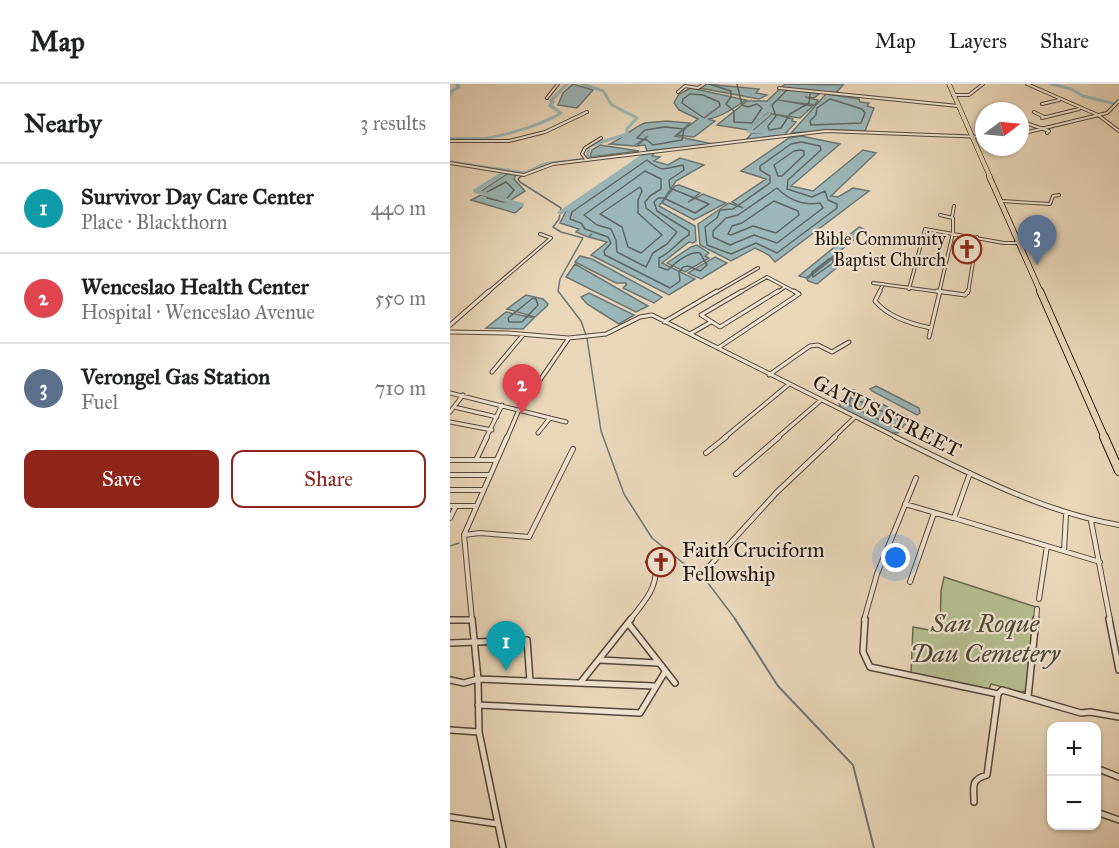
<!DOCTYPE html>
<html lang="en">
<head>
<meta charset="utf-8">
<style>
  :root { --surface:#fff; --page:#f6f6f6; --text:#202124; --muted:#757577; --line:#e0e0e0; --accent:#8f2418 }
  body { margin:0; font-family:"IM FELL Great Primer",serif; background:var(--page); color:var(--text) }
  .controls { position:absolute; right:18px; bottom:18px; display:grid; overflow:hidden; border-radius:12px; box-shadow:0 2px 4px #0004 }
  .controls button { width:54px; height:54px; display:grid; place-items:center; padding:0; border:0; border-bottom:2px solid var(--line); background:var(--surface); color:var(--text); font:30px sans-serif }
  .compass { position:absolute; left:525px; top:18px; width:54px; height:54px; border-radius:50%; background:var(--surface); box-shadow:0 2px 4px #0004; rotate:74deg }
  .you { position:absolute; left:446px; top:474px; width:21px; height:21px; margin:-15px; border:4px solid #fff; border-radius:50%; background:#1a73e8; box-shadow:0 0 0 9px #1a73e833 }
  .badge { display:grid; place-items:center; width:39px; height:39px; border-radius:50%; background:var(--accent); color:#fff; font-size:20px; font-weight:700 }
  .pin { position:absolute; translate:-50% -50px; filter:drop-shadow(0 2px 3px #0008) }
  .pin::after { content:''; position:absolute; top:32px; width:21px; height:18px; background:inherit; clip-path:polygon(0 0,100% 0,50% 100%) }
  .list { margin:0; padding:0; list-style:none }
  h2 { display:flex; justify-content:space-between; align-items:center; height:78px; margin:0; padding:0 24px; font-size:26px }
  h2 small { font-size:20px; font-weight:400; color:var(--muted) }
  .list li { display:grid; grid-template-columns:39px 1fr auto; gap:18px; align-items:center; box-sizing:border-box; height:90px; padding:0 24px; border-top:2px solid var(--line) }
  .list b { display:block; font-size:22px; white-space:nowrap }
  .list p { margin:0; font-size:20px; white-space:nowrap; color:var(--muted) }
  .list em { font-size:20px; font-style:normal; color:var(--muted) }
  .actions { display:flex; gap:12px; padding:18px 24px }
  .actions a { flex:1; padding:14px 0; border:2px solid var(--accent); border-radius:12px; text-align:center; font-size:21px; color:var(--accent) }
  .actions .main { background:var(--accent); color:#fff }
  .map { position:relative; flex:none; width:669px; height:764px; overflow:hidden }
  header { display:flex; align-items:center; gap:36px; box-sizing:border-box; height:84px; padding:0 30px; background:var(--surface); border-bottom:2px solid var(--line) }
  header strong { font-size:28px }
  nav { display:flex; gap:33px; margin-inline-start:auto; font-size:21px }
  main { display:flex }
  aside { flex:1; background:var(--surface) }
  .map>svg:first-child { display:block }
  .green { fill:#b5bf91; stroke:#6b6a50; stroke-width:1.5 }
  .water { fill:#9bb7b9; stroke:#6a7675; stroke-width:1.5 }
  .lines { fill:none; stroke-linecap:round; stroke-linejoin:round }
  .shore { stroke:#5e6664; stroke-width:1.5 }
  .stream-far1 { stroke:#6a7675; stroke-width:1.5 }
  .stream { stroke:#6a7675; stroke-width:2 }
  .canal-far1 { stroke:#9bb7b9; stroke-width:3 }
  .canal { stroke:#9bb7b9; stroke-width:4 }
  .river { fill:#9bb7b9; fill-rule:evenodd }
  .street-far3-casing { stroke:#53463a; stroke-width:4 }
  .street-far2-casing { stroke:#53463a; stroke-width:5 }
  .street-far1-casing { stroke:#53463a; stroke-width:6 }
  .street-casing { stroke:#53463a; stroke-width:8 }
  .primary-far3-casing { stroke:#21150f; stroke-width:5 }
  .primary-far2-casing { stroke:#21150f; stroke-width:6 }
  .primary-far1-casing { stroke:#21150f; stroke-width:8 }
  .primary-casing { stroke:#21150f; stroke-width:10 }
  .street-far3 { stroke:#f1e5d2; stroke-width:2 }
  .street-far2 { stroke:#f1e5d2; stroke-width:3 }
  .street-far1 { stroke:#f1e5d2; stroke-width:4 }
  .street { stroke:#f1e5d2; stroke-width:5 }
  .primary-far3 { stroke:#ead7ba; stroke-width:4 }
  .primary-far2 { stroke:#ead7ba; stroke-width:4.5 }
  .primary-far1 { stroke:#ead7ba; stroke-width:6 }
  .primary { stroke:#ead7ba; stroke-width:8 }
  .labels { text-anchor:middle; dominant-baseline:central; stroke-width:4.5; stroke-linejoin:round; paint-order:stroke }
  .far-poi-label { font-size:18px; fill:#21150f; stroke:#f1e5d2; text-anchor:end }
  .street-label { font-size:21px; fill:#21150f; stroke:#f1e5d2 }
  .poi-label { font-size:21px; fill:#21150f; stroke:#f1e5d2; text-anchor:start }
  .near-park-label { font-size:26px; font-style:italic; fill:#4d4836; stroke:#f1e5d2 }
</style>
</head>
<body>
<header>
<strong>Map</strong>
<nav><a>Map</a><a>Layers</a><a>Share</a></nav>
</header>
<main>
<aside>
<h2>Nearby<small>3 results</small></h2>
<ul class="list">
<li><span class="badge" style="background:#0f9aa8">1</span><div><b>Survivor Day Care Center</b><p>Place · Blackthorn</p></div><em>440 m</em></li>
<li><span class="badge" style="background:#e0444e">2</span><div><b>Wenceslao Health Center</b><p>Hospital · Wenceslao Avenue</p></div><em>550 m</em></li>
<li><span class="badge" style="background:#5c6f8a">3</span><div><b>Verongel Gas Station</b><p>Fuel</p></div><em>710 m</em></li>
</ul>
<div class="actions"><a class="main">Save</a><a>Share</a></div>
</aside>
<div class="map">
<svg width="669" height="764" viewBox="0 0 669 764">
  <rect width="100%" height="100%" fill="#ead7ba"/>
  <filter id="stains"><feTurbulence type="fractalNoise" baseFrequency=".00333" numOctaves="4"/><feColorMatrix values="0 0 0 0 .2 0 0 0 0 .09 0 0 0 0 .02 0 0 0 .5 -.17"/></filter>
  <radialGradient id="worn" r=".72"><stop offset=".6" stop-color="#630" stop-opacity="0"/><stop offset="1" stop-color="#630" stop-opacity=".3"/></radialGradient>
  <path class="green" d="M494 493 586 523 577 607 571 608 541 600 539 605 461 589 463 543 490 548 491 507Z"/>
  <path class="water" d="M123 0 143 6 127 24 108 21 113 9Z
    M256 0 309 5 306 9 317 11 309 15 250 4Z
    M335 0 393 1 385 10 345 6 369 10 364 14 355 13 368 16 365 21 328 16 363 22 350 34 323 30 343 35 342 37 346 38 335 50 296 56 302 49H314L301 48 322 30 318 29 298 46 267 41 297 17H317Z
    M241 4 296 16C286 23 269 34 258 35L265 37 244 53 227 51 248 35 229 26 224 19 229 10Z
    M376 10 409 15 410 18 419 19 417 22 424 24 415 47 383 46 341 49Z
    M216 37 240 39 225 52 263 60 197 67 195 61 187 62 198 52 184 62 160 60C171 55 187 41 195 39 201 38 209 38 216 37Z
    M351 52 390 60 341 102 363 107 413 66 426 69 381 112 388 113 403 104 419 107 325 178 319 171 305 164 281 177 250 161 248 140 279 119 293 124 282 118 316 95 291 87 339 54Z
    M150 61 189 67 140 73 142 66Z
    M204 69 202 72 210 73 204 77 218 81 230 74 254 81 226 97 209 122 245 142 246 157 243 159 239 158 212 179 245 195 219 211 141 171 157 158 139 153 142 150 138 153 126 148 129 145 110 139 117 125 195 70Z
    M57 90 66 91 64 95 75 107 61 116 30 108Z
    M229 101 250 109 238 118 253 110 276 119 244 136 212 119 225 102Z
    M31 111 72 122V123L65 129 21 116Z
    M409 143 416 146 356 194 349 192Z
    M247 161 259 169 255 172 259 174 235 188 217 179 241 163Z
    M130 172 142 175 212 213 204 219 173 204 176 201V199H166L125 178Z
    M386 172H390L396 176 367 200 358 197 357 195Z
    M265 173 277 179 251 195 238 189Z
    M125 180 198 222 186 228 116 193Z
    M139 209 184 231 169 240 137 220 131 213Z
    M76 211 93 215 98 220 97 222 85 233 57 225Z
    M56 228 84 234 73 245 36 244Z
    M426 302 469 324 470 329 467 331 422 307 420 305Z
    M404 306 460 334 448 349H442L391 324 389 319 398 307Z"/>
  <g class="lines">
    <path class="shore" d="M259 0 281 7V13L276 20 284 27V38L302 39 312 24 307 20 298 23 292 21 287 0
      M336 7 322 21 326 32 318 42 319 46 331 44 340 30 359 19 360 10
      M240 10 253 11 269 18 270 22 254 34 232 19 233 15Z
      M380 15 412 25 415 29 411 39 361 41 360 37 366 31 367 24Z
      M215 43 234 45 232 56 203 61 197 56 187 54 195 46Z
      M351 58 370 62 371 66 338 96 337 105 362 113 375 107 378 116 387 120V124L327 169 306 159 281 170 257 161 255 143 267 134 270 126 283 125 320 99V92L310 86V82L341 60Z
      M350 66 354 67V71L332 92H328L324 81 344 67Z
      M197 76C214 90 215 84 233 81L234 86 219 96 220 104 259 120 245 129 214 114H208L204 118 207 127 239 147V151C227 158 222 168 209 174V183L218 186C226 178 238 167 250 169L257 181 250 187 238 182 233 183 229 188 230 197 220 204 155 171 154 167 161 159 158 153 135 145 131 139 120 135 122 128Z
      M195 87 211 95V105L200 112 195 118 196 124 227 148 217 160 203 169 196 183 167 168 166 156 161 145 147 141 134 131Z
      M56 98 64 106 54 118 37 114V108Z
      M190 103 192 107 188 116V129L212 151 191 169 178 163 172 143 150 130Z
      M327 104C339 116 353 122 370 119L373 124 327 159 304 151 280 161 263 153V147L276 134 288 131Z
      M324 117 348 127 349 131 326 149 303 142 281 151 278 150 282 142 292 139Z
      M379 175H383V179L363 193 362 188Z
      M83 214 86 215 88 221 72 238H59L58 234Z
      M401 313 447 334 449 338 443 342 399 321Z"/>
    <path class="stream-far1" d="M71 92 68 95 70 98 111 124 109 135 103 143 111 148 133 154 110 195 108 207 131 237 137 254 151 347 174 410 202 454 258 499 286 536
      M0 462 9 459"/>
    <path class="stream" d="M285 535 328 602 403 681 424 764"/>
    <path class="canal-far1" d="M132 0 153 7 162 21 187 34 177 45V50L139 62 137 75
      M601 0 621 5 633 12 666 20
      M319 30 298 47 338 51
      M0 78 75 89 94 80 154 73
      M47 93 58 86
      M162 93 192 72"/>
    <path class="canal" d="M49 92 25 107 72 121
      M110 129 164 92"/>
    <path class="river" d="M5 0H9L11 4 3 8 2 12 0 13V6L6 3Z
      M115 0H119L104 16 105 18 103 21 113 29C98 41 58 52 38 55 26 57 12 56 0 57V53C11 53 23 53 34 53 53 51 91 39 108 29L98 22 100 18 99 16Z"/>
    <g class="street-far3-casing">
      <path id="street-far3" d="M577 0 648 31 669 47
        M329 4 508 22
        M228 8 235 2 248 4 254 0
        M503 11H519L533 0
        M97 14 108 0
        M592 20 609 16
        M584 28 594 33
        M592 34 629 25
        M570 37 599 47 597 49
        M570 50 657 29 669 17
        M0 57H59L95 48 137 28
        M136 75 132 70 135 64 151 54
        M0 79 74 91 103 80 376 47 534 53
        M551 117 600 120 603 112 609 111
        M502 133 504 122
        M423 199 498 209
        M459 205 475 145 554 159H569
        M37 209 101 154 90 150
        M265 209 308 184
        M289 209 317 193 347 209
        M326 209 335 203
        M429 209 433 200
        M489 209 503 149V134L490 131
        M518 209 527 153"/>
    </g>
    <g class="street-far2-casing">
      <path id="street-far2" d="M292 207 251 231 270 243 328 207
        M430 207 425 217C438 233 461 240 481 244
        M487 207 515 211 518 207
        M214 238 267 207
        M0 241 39 207
        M0 248 57 249 118 254
        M240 250 261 238
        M479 253 490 207
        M268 264 349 210 344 207
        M42 288 73 251
        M319 291 360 262 368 261 382 268 399 258
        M0 309 116 338
        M4 323 47 333
        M0 328 13 311
        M0 338 42 346
        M88 349 100 334
        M36 354 52 321
        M57 354 68 328 119 254 156 250 190 233 202 231 448 354
        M274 354 338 301
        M327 354 370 317
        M383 354 404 334"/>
    </g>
    <g class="street-far1-casing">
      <path id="street-far1" d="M445 353C518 388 588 427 669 441
        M256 369 276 353
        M0 376H46
        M26 376 37 353
        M520 389 504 434 650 478
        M286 390 329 353
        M0 391H40
        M0 406H32
        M455 420 503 434
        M0 422H6
        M0 434 6 422H26
        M641 437 660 536
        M14 451 30 449 79 453 123 365
        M614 467 616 431
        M254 488 326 409 385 353
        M460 498 484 429
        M589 515 597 462
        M0 536H21
        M22 536 14 451 57 353
        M180 536C192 520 206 507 206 485L198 478
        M414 536 427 490 466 394
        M586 536 587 525"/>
    </g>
    <g class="street-casing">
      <path id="street" d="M22 535 28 595 29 648 53 764
        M415 535 413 568 420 583 548 610
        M659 535 669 586
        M0 536H21
        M178 539 225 599
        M0 559 77 556 80 597
        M150 576 208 579
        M0 596 14 599 28 595 205 602
        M131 598 181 535
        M578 613 586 535
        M28 621 190 629 215 588
        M0 646 29 648
        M646 684 669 693
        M524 718C524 702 520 696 537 691L548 610 552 606 631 629 640 628 669 633
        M646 728 669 736
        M0 733 48 740"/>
    </g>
    <g class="primary-far3-casing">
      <path id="primary-far3" d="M499 0 540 93"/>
    </g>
    <g class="primary-far2-casing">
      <path id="primary-far2" d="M539 92 591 209"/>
    </g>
    <g class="primary-far1-casing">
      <path id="primary-far1" d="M590 207 655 354"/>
    </g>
    <g class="primary-casing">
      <path id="primary" d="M654 353 669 387"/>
    </g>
    <use href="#street-far3" class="street-far3"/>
    <use href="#street-far2" class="street-far2"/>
    <use href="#street-far1" class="street-far1"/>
    <use href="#street" class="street"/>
    <use href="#primary-far3" class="primary-far3"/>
    <use href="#primary-far2" class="primary-far2"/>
    <use href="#primary-far1" class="primary-far1"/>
    <use href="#primary" class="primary"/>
  </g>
  <defs>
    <g id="church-ring" transform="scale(1.5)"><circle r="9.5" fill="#f1e5d2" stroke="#8f2418" stroke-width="1.5"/><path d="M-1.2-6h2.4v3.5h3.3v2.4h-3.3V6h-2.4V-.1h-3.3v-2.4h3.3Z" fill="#8f2418"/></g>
  </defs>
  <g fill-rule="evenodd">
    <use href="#church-ring" x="517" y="165"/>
    <use href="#church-ring" x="211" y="478"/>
  </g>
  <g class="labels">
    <g class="far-poi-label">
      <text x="496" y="155">Bible Community<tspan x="496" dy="21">Baptist Church</tspan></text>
    </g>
    <g class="street-label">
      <text transform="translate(437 332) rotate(26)">GATUS STREET</text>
    </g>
    <g class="poi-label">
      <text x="232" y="466">Faith Cruciform<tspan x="232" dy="24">Fellowship</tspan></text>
    </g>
    <g class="near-park-label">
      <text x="535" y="539">San Roque<tspan x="535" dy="30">Dau Cemetery</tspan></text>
    </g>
  </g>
  <rect width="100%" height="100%" filter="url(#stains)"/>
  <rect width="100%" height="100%" fill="url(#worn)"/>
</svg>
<div class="controls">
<button>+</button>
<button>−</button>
</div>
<svg class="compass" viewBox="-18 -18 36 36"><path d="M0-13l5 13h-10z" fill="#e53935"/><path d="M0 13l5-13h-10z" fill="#757577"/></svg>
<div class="you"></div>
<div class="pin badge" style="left:56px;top:587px;background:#0f9aa8">1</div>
<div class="pin badge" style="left:72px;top:330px;background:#e0444e">2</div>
<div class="pin badge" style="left:587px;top:181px;background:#5c6f8a">3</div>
</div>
</main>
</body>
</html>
